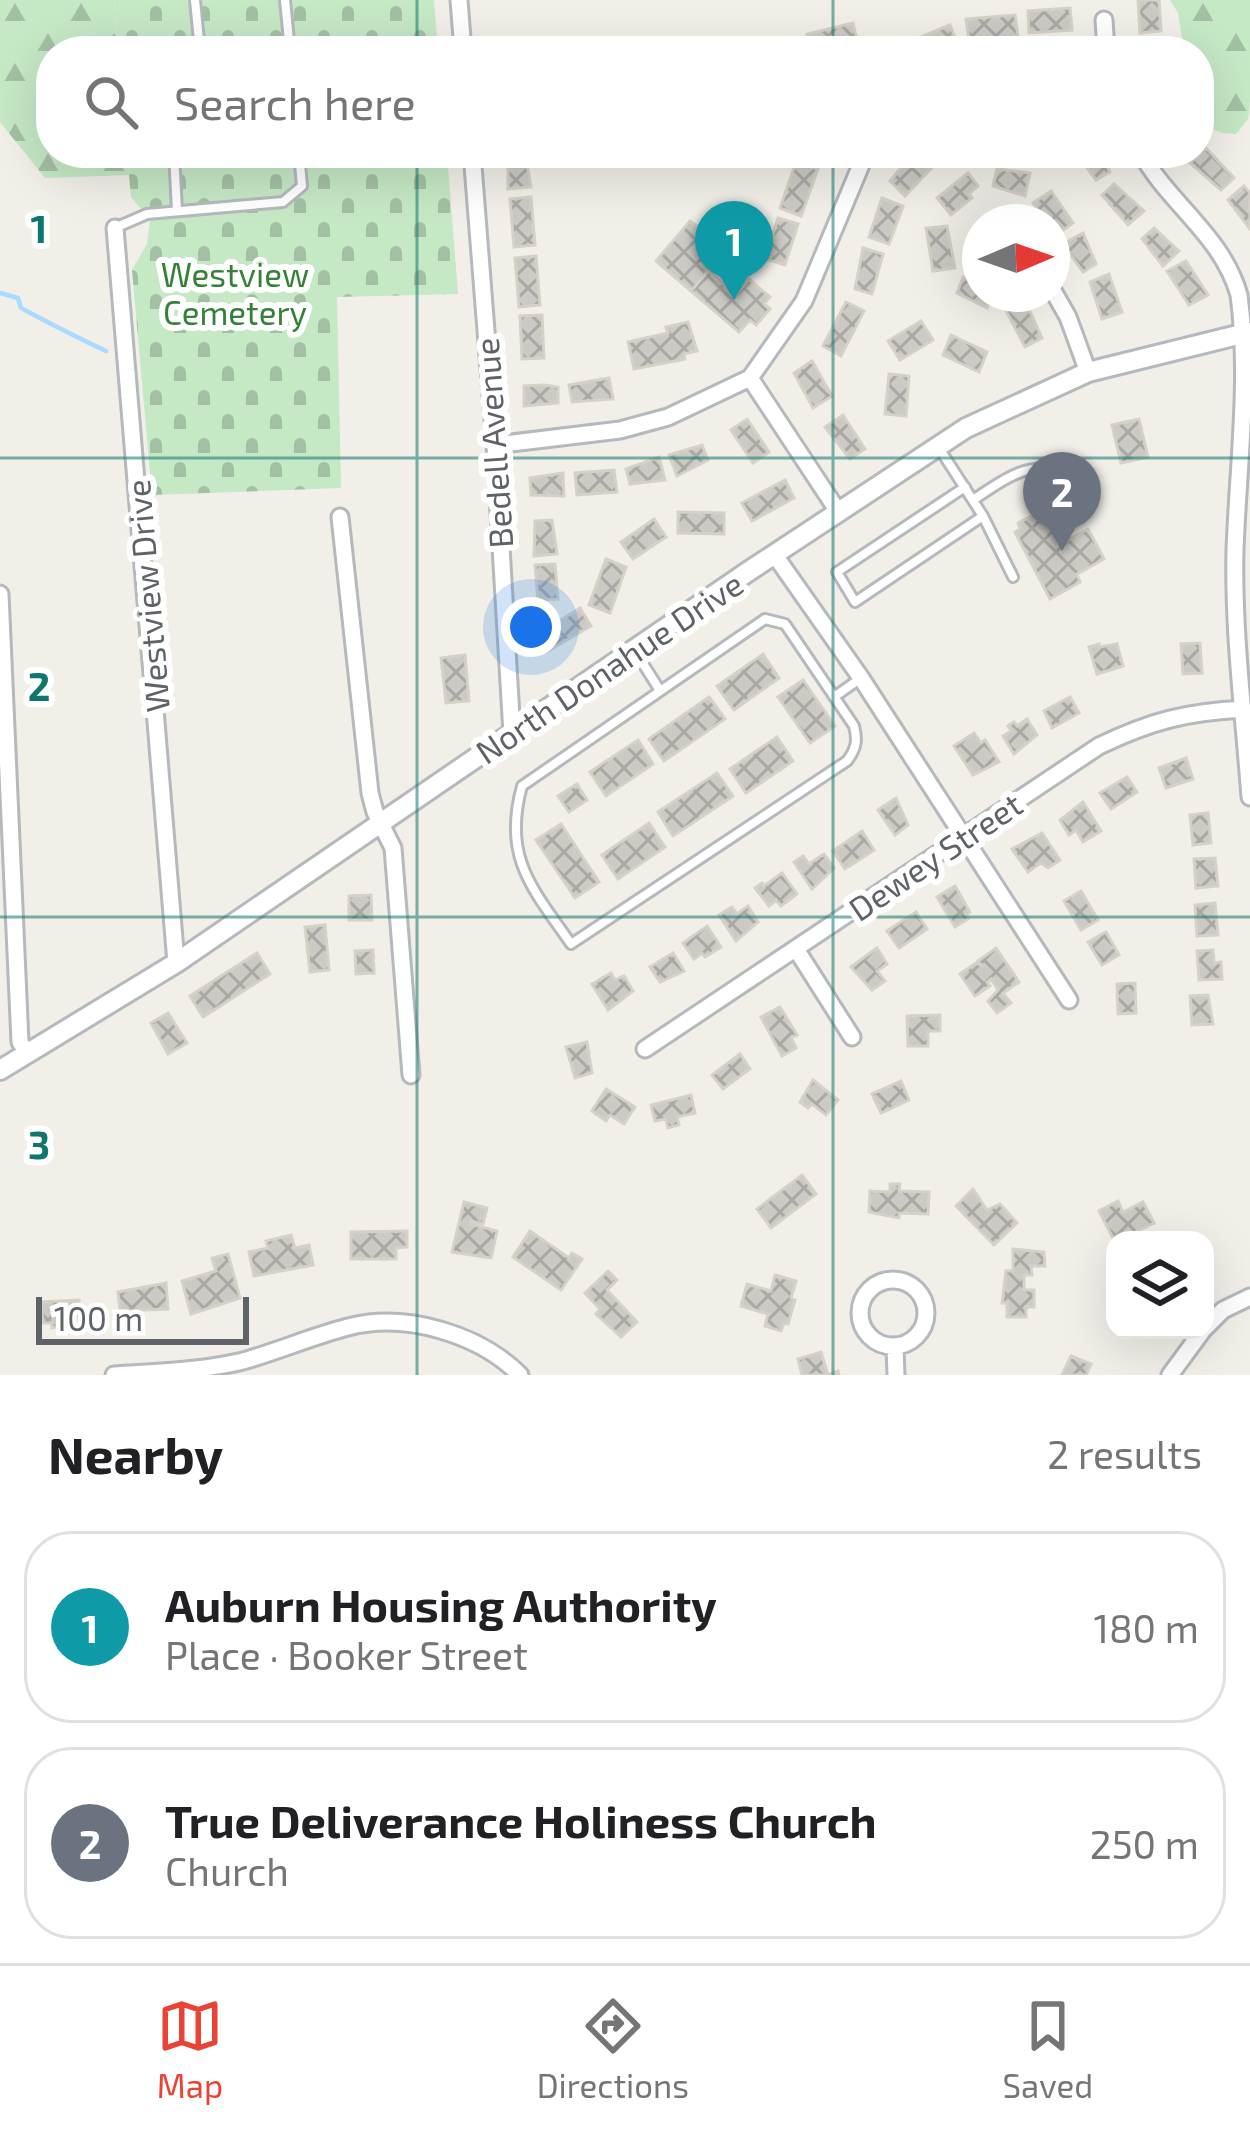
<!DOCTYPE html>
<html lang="en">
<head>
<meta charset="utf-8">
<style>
  :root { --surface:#fff; --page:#f2f2f2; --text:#202124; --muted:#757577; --line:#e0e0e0; --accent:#ea4335 }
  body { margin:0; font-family:"Exo 2",sans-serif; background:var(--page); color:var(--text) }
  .controls { position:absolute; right:36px; bottom:36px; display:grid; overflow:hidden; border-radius:24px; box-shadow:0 12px 48px #0002 }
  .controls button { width:108px; height:108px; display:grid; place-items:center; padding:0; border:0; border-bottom:3px solid var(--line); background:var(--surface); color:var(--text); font:60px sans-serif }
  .compass { position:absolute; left:962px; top:204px; width:108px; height:108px; border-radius:50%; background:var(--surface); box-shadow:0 12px 48px #0002; rotate:88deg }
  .scale { position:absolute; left:36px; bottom:30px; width:213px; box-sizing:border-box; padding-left:12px; border:6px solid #5f6368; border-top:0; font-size:33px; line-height:42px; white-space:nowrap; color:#5f6368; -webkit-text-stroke:9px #fff; paint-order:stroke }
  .you { position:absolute; left:531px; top:627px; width:42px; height:42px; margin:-30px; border:9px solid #fff; border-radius:50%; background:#1a73e8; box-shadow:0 0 0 18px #1a73e833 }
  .badge { display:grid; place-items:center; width:78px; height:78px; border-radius:50%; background:var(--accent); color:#fff; font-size:39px; font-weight:700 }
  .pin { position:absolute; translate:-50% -99px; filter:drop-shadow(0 3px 6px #0008) }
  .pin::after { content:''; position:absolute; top:63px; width:42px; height:36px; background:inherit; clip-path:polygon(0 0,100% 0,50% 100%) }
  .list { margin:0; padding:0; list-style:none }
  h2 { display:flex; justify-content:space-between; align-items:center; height:156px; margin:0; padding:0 48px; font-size:51px }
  h2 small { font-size:39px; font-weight:400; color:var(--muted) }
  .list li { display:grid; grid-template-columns:78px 1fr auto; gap:36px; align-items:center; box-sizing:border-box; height:192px; margin:0 24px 24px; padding:0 24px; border:3px solid var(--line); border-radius:48px }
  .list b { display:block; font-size:45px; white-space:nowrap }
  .list p { margin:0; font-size:39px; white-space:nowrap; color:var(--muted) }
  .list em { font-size:39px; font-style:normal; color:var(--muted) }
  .icon { flex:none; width:66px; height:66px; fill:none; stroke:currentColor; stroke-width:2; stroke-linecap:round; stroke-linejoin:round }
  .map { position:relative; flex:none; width:1250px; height:1375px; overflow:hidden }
  .search { position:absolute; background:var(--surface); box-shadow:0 12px 48px #0002; left:36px; right:36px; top:36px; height:132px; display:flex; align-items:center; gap:30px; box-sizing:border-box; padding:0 42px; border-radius:48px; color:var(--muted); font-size:45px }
  .sheet { height:588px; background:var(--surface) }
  nav { display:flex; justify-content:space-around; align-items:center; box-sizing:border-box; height:168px; border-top:3px solid var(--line); background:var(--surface); font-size:33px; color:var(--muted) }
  nav a { display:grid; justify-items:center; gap:6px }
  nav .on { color:var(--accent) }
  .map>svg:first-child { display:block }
  .forest { fill:url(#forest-firs) }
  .cemetery { fill:url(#cemetery-stones) }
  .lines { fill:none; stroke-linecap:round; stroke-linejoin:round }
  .stream { stroke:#aadaff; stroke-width:4.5 }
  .building { fill:url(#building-cross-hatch); stroke:#d6d1c6; stroke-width:3 }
  .service-casing { stroke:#b5b8bc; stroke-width:14 }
  .minor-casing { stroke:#b5b8bc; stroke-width:21 }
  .tertiary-casing { stroke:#b5b8bc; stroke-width:24 }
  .service { stroke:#fff; stroke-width:8 }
  .minor { stroke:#fff; stroke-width:15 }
  .tertiary { stroke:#fff; stroke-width:18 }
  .grid { fill:none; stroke:#0f766e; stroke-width:3; stroke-opacity:0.55 }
  .labels { text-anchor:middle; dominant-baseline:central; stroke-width:12; stroke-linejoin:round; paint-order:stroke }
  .park-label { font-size:33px; fill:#348238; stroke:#fff }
  .street-label { font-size:33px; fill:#5f6368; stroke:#fff }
  .grid-label { font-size:39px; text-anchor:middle; font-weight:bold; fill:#0f766e; stroke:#fff; stroke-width:12; stroke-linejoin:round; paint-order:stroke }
</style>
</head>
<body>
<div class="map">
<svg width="1250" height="1375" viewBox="0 0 1250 1375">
  <defs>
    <pattern id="forest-firs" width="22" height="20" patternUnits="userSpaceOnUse" patternTransform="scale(3)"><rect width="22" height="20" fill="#c5e8c5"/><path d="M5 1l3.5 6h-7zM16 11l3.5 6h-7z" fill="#a3c0a4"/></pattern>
    <pattern id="cemetery-stones" width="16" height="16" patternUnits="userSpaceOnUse" patternTransform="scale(3)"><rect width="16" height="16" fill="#c5e8c5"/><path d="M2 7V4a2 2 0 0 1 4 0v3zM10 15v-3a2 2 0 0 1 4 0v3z" fill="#a3c0a4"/></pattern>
    <pattern id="building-cross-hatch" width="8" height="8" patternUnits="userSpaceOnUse" patternTransform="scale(3)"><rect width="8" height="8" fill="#cccac5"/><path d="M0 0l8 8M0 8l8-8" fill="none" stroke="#a9a8a4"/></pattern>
  </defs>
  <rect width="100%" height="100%" fill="#f1efe8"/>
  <path class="forest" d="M0 0H114L118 51H51V153H127L129 175 45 178 0 122Z
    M1170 0H1250V101L1248 119 1236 134 1222 133 1208 127 1206 110 1199 101V51H1184L1178 13Z"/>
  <path class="cemetery" d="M114 0H434L438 51H118Z
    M127 153H447L458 294 337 297 341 488 152 495 132 270 147 244 150 220 131 197Z"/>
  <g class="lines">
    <path class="stream" d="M0 293 18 298 21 308C49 323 76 337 106 351"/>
  </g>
  <path class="building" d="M1138 0H1159L1161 31 1140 33Z
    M1070 8 1072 30 1029 33 1028 11Z
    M1015 15 1018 37 969 40 966 19Z
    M853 23 858 45 811 51 807 34Z
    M950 25 958 45 944 51H917L913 40Z
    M543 38 544 51H500L499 40Z
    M1206 148 1234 178 1221 190 1190 163Z
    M525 153 531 187 508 189V155Z
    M913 153H931L939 160 905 196 890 181Z
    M1076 153H1101L1110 172 1096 180Z
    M796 162 818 169 801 216 780 208Z
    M997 169 1030 173 1025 196 993 186Z
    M968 173 978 186 969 194 972 198 951 215 937 198Z
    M1114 184 1144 211 1128 225 1102 195Z
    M1244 186 1250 193V229L1228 200Z
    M1051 191 1073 223 1055 236 1052 222H1046L1033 203Z
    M531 197 535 245 514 247 510 199Z
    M882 198 903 206 889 244 869 237Z
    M778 218 798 224 785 265 765 259Z
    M690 221 701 230 705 225 730 246 725 251 729 254 712 274 708 271 691 291 656 261Z
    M947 226 955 268 933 271 926 228Z
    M1154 228 1179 251 1163 266 1142 239Z
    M1083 233 1096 264 1083 272 1063 244Z
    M863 248 883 254 872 294 855 289Z
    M536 256 540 305 519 307 515 258Z
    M1186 261 1208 295 1189 305 1167 271Z
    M708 271 736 295 749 279 770 297 764 304 770 309 756 325 750 320 739 332 691 291Z
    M1109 274 1122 312 1102 319 1090 282Z
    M963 277 980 280V294H993L987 308 957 293Z
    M1022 294 1042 338 1025 347 1002 303Z
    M846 302 864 311 841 356 823 346Z
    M542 315 544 358 522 359 520 316Z
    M921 321 933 340 900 360 888 341Z
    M688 322 697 351 684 354 685 359 634 369 628 342 668 333 666 327Z
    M951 335 987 352 979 372 943 355Z
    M812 361 832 396 813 408 794 373Z
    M889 374 909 376 906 416 885 414Z
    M609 378 613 399 572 402 569 385Z
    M544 385 558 387V403L524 406V386Z
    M843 415 865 449 850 459 825 427Z
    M747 419 769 452 753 463 731 430Z
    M1139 419 1148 457 1121 463 1112 425Z
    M702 445 708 460 677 476 669 455Z
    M659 457 665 480 630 484 626 469Z
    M614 470 617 492 577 495 575 473Z
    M563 473 564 496 531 495 530 478Z
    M785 480 794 498 752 521 742 503Z
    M678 512 724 513V534L678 533Z
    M1037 513 1039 518 1045 515 1061 544 1088 529 1104 559 1077 574 1080 582 1050 599 1015 532 1020 529 1018 523Z
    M654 519 666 537 633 559 621 542Z
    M552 520 557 554 534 556 535 521Z
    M606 559 626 567 610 613 589 605Z
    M555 564 558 599 538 600 535 565Z
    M580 608 591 626 548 651 538 634Z
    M1200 643 1202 673 1183 674 1181 644Z
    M1099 644V647L1117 644 1123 666 1097 674 1089 647Z
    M763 654 779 678 734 710 717 686Z
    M465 655 469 701 446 703 441 658Z
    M803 680 835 726 810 743 778 697Z
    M709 697 725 719 664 761 649 739Z
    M1070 697 1079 713 1052 728 1044 711Z
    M1027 719 1037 735 1014 754 1003 736 1011 731 1008 726 1014 722 1017 726Z
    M974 733 981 743 985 740 999 762 973 775 954 746Z
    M777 737 793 761 746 793 730 769Z
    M638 740 653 764 606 796 590 772Z
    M1186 758 1193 779 1166 788 1159 768Z
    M717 773 733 796 673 836 658 812Z
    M1127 777 1137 792 1111 809 1100 793Z
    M577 784 587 800 569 812 558 796Z
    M896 798 908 825 895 835 878 810Z
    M1083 802 1101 831 1083 842 1076 830 1069 835 1060 820Z
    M1208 813 1211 843 1193 845 1190 815Z
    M649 823 665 847 618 879 602 855Z
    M561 824 599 882 575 898 536 840Z
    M862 831 874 850 845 869 833 851Z
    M1042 833 1060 860 1048 868 1041 863 1028 872 1012 849Z
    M824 854 834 868 812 889 794 862 803 856 809 864Z
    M1215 858 1218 886 1196 888 1194 859Z
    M782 873 797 894 781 906 776 900 769 906 755 888 762 883 764 886Z
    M955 886 970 912 966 915 968 919 955 927 937 897Z
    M1081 891 1098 920 1081 930 1064 901Z
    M371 895 372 920H349V896Z
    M1215 903 1218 935 1197 936 1195 905Z
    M748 906 758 922 736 941 719 915 732 907 737 914Z
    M916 912 927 929 899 948 887 931Z
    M325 925 329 970 310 972 305 927Z
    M707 926 721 947 705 957 702 953 694 959 683 943Z
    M1106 932 1119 955 1102 965 1088 942Z
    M877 948 887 964 877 971 885 981 872 990 851 967Z
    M996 948 1019 982 1003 993 1011 1003 997 1013 988 1001 998 990 991 979 987 982 990 986 975 996 960 974 976 963 981 965 978 961Z
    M373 950 374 973 356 974 355 951Z
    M1213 950 1214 963 1221 962 1222 979 1199 980 1197 951Z
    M257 953 270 974 203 1017 190 996Z
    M673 953 684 971 660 982 650 967Z
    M611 973 615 980 624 976 633 991 608 1010 592 984Z
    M1135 983 1136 1013 1118 1014 1117 984Z
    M1208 995 1213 1024 1192 1025 1190 996Z
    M780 1007 797 1035 791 1038 796 1048 782 1056 761 1017Z
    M168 1013 187 1043 168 1054 151 1023Z
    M940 1015V1031H928V1046H908L907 1016Z
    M587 1042 592 1073 575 1078 566 1047Z
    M740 1054 750 1069 723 1089 712 1075Z
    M813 1080 838 1100 826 1115 812 1104 808 1108 800 1102Z
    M901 1081 909 1100 881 1113 872 1094Z
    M606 1089 635 1107 624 1124 610 1115 606 1121 592 1111Z
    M691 1095 695 1113 677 1117 679 1125 668 1128 666 1119 655 1121 651 1105Z
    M802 1175 816 1194 771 1228 757 1209Z
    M890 1184H900L899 1191 929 1192 928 1214 899 1213V1218L869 1212 870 1191 890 1192Z
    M973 1189 987 1210 1000 1204 1017 1223 994 1245 956 1206Z
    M1118 1201 1123 1212 1143 1202 1154 1223 1115 1242 1099 1211Z
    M464 1202 487 1208 483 1224 471 1221 470 1224 497 1231 491 1258 452 1252Z
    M407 1231V1247L396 1248V1259H351V1232Z
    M530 1231 569 1258 572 1253 582 1259 561 1290 513 1257Z
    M291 1235 295 1248 309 1245 313 1265 254 1276 249 1252 268 1248 266 1241Z
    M1013 1249 1044 1252 1045 1266H1031L1032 1275H1024V1290H1034V1307H1026V1317H1007V1303H1002L1006 1271H1013Z
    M228 1254 240 1298 191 1314 182 1281 216 1271 212 1258Z
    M608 1271 617 1280 607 1290 637 1322 621 1337 596 1314 600 1309 585 1293Z
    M775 1275 796 1281 791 1298 795 1300 788 1324 784 1323 781 1331 765 1326 768 1314 741 1306 747 1284 771 1291Z
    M166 1283 168 1309 120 1311 118 1292Z
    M79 1300 80 1322 52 1328V1323H43L41 1302Z
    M821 1352 828 1375 838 1371 839 1375H802L798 1359Z
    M1071 1356 1091 1364 1086 1375H1062Z"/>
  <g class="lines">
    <g class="service-casing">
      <path id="service" d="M195 0 200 51
        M285 0 290 51
        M174 153 177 211
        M117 227 147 214 283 202 302 186 299 153
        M939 448 983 516 1013 577
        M965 487 837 572 855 602 983 516
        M973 500C999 483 1025 461 1057 471L1081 517
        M765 619 785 624 854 726C858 741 856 749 847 761L571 944C533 889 502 858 522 786Z
        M635 651 659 689
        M834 697 861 678"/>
    </g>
    <g class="minor-casing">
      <path id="minor" d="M459 0 463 51
        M1104 20 1106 51
        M472 153 495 445 512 734
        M1141 153C1169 204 1222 235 1239 295 1250 378 1238 466 1235 550 1233 632 1244 716 1250 797
        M115 228 176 963
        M1052 289 1068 317 1088 372
        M750 378 839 513
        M495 445 620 430 668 417 750 378 804 301 866 153
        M340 517 370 793 375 812 393 848 411 1075
        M774 554 861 678 1069 1000
        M0 594 20 1042 27 1053
        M796 949 852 1037
        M645 1049 1099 746C1151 721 1186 712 1244 709
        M860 1313a33 33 0 1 1 66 0a33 33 0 1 1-66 0Z
        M1205 1328 1223 1310 1250 1297
        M895 1347 896 1375
        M114 1375C157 1372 201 1371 243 1361 278 1351 313 1336 348 1327 406 1312 479 1334 520 1375
        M1170 1375 1203 1330"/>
    </g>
    <g class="tertiary-casing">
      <path id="tertiary" d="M0 1070 176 963 749 571 966 428 1088 372 1250 332"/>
    </g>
    <use href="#service" class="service"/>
    <use href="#minor" class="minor"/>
    <use href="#tertiary" class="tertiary"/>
  </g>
  <path class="grid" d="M417 0V51M833 0V51M417 153V1375M833 153V1375M0 458H1250M0 917H1250"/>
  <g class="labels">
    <g class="park-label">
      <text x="235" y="274">Westview<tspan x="235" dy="38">Cemetery</tspan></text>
    </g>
    <g class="street-label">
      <text transform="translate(493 443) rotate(-94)">Bedell Avenue</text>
      <text transform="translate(147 596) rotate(-95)">Westview Drive</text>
      <text transform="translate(609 667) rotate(-34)">North Donahue Drive</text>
      <text transform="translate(935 856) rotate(-34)">Dewey Street</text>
    </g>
  </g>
  <g class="grid-label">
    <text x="39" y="243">1</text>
    <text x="39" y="701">2</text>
    <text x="39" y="1159">3</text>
  </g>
</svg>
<div class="controls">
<button><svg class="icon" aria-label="layers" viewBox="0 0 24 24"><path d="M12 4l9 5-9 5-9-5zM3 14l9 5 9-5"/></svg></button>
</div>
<svg class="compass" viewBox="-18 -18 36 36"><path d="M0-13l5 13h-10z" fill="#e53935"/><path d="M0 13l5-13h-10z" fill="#757577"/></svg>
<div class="scale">100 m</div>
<div class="you"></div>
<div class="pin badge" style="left:734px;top:300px;background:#0f9aa8">1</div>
<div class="pin badge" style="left:1062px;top:551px;background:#6b7280">2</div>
<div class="search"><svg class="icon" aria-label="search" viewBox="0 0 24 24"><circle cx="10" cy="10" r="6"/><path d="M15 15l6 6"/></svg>Search here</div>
</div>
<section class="sheet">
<h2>Nearby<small>2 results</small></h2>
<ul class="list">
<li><span class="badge" style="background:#0f9aa8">1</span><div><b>Auburn Housing Authority</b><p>Place · Booker Street</p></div><em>180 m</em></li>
<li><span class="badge" style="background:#6b7280">2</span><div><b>True Deliverance Holiness Church</b><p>Church</p></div><em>250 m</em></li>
</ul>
</section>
<nav>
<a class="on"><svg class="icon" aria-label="map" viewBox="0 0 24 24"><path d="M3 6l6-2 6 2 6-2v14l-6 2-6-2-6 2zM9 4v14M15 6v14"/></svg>Map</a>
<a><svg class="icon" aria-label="directions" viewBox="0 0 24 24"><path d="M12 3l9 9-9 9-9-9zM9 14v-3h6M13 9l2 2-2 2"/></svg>Directions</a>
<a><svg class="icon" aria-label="saved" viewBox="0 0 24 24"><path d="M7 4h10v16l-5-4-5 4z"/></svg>Saved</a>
</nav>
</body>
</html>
